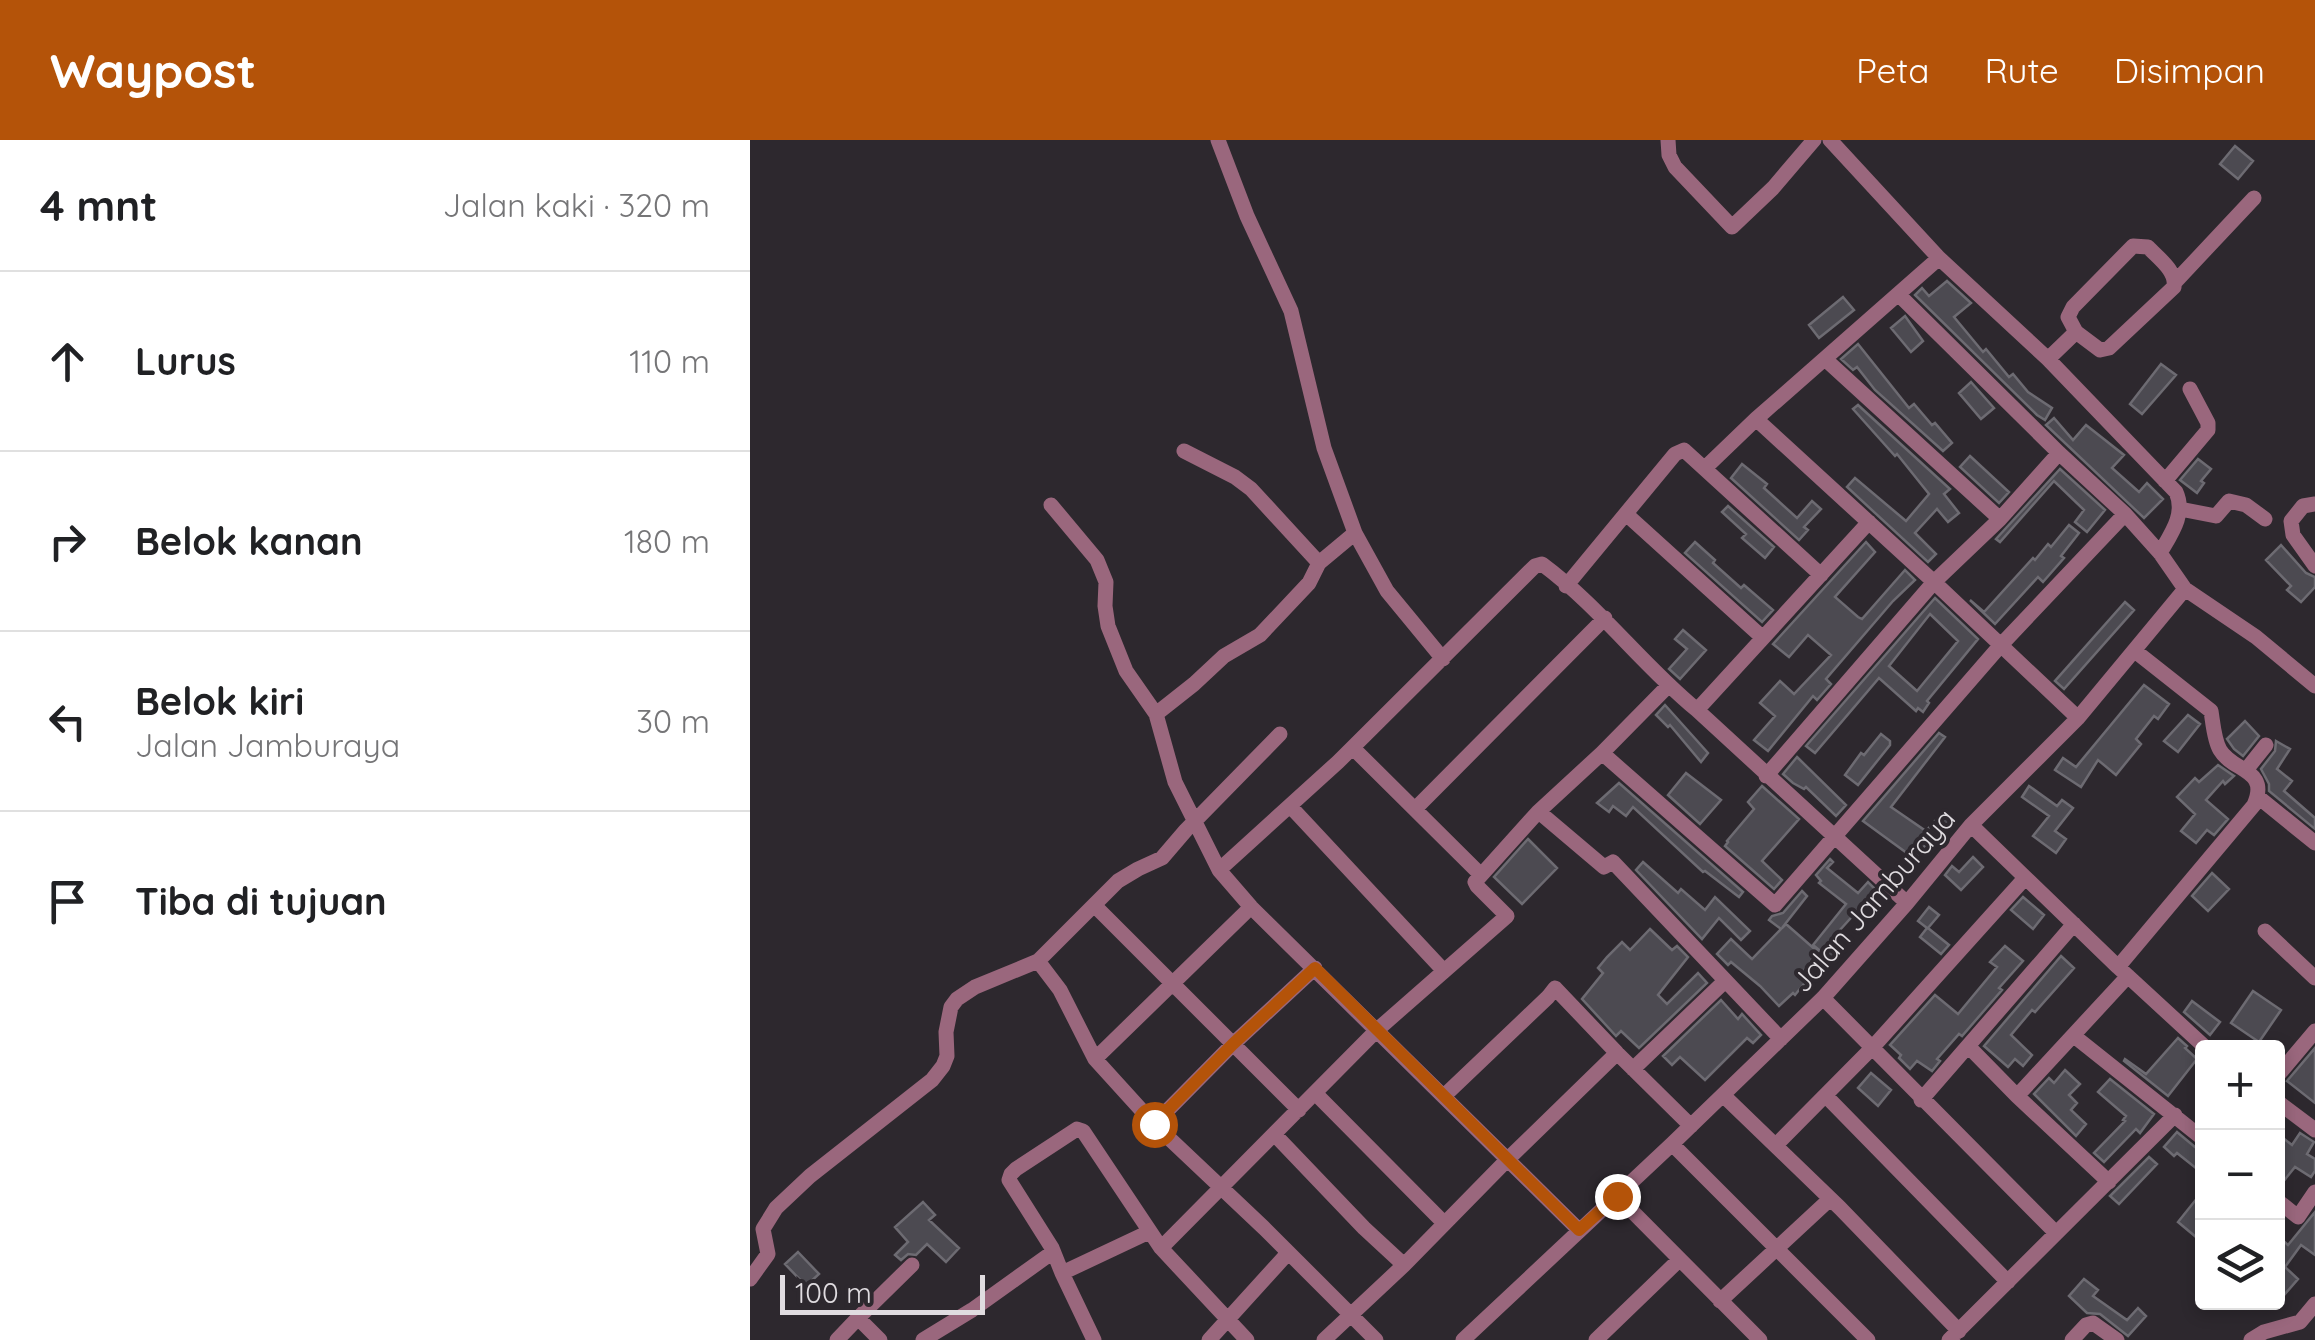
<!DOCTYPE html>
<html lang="id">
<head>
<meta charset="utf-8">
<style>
  :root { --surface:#fff; --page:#f6f6f6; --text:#202124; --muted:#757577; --line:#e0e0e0; --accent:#b45309 }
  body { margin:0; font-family:Quicksand,sans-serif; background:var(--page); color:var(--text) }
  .controls { position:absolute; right:30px; bottom:30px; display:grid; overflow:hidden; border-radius:10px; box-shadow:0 5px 15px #0003 }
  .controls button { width:90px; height:90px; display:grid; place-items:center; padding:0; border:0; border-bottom:2px solid var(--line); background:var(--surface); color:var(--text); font:50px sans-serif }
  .scale { position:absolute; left:30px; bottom:25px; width:205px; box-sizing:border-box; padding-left:10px; border:5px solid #e0dce0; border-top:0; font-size:28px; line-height:35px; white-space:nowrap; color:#e0dce0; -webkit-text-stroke:8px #2d282e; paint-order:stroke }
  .stop { position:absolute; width:30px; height:30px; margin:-22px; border:8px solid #b45309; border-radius:50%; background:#fff }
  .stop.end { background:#b45309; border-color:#fff; box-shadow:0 2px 10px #0008 }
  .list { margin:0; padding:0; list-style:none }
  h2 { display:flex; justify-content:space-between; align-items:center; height:130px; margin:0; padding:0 40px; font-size:42px }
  h2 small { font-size:32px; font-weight:400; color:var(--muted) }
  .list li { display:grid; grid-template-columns:65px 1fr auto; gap:30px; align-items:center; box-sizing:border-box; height:180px; padding:0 40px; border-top:2px solid var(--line) }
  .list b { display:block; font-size:38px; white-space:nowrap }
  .list p { margin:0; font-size:32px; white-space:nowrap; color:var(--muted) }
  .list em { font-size:32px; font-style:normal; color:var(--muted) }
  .icon { flex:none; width:55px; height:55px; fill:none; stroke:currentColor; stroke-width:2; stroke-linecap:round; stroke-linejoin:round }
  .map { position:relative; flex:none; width:1565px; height:1200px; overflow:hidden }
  header { display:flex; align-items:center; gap:60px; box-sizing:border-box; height:140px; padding:0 50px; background:var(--accent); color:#fff }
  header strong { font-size:48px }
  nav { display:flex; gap:55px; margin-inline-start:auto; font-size:35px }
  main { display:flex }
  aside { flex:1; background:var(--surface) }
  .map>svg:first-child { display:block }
  .building { fill:#4c4a51; stroke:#6d6b72; stroke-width:2.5; fill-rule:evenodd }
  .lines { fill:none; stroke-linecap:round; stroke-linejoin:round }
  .street { stroke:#9a677d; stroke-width:15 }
  .route { stroke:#b45309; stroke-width:12 }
  .labels { text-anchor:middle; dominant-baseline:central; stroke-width:8; stroke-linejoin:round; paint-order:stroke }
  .street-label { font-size:28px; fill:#e0dce0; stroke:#2d282e }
</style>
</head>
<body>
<header>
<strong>Waypost</strong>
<nav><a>Peta</a><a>Rute</a><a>Disimpan</a></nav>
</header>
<main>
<aside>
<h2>4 mnt<small>Jalan kaki · 320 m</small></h2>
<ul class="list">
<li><svg class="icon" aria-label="ahead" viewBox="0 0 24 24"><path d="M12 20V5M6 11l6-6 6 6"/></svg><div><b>Lurus</b></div><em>110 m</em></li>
<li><svg class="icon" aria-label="right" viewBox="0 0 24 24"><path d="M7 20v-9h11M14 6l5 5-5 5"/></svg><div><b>Belok kanan</b></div><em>180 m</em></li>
<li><svg class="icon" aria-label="left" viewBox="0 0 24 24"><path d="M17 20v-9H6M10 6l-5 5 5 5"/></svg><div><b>Belok kiri</b><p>Jalan Jamburaya</p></div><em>30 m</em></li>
<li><svg class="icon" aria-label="arrive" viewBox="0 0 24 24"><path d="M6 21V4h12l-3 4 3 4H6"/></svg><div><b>Tiba di tujuan</b></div></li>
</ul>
</aside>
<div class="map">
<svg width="1565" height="1200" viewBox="0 0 1565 1200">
  <rect width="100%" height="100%" fill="#2d282e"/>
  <path class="building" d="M1485 6 1503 21 1488 39 1470 24Z
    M1197 141 1221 163 1204 177 1233 212 1236 209 1259 237 1263 234 1278 252 1302 268 1295 280 1287 275 1165 155 1172 148 1179 156Z
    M1093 157 1104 170 1069 198 1059 185Z
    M1155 176 1173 201 1161 212 1141 188Z
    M1108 204 1159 268 1164 264 1182 285 1185 283 1202 303 1193 311 1125 250 1107 227 1103 230 1091 219Z
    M1411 224 1426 235 1392 274 1380 264Z
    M1221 242 1244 268 1231 279 1209 253Z
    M1108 265 1200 349 1194 354 1209 373 1198 382 1187 369 1165 393 1186 414 1178 422 1097 347 1105 338 1156 381 1179 354 1147 314 1145 316 1103 269Z
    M1304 278 1323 300 1336 285 1374 315 1362 328 1389 352 1397 343 1413 359 1394 378 1296 285Z
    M1220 316 1259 352 1249 363 1210 327Z
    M1448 319 1461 329 1451 341 1454 343 1447 353 1430 340Z
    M992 324 1017 344 1014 348 1047 378 1062 361 1071 369 1054 387 1058 390 1049 400 981 338Z
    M1310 329 1355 370 1337 392 1325 382 1334 370 1304 341 1250 402 1246 399Z
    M978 366 1024 407 1015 418 992 398 996 394 972 372Z
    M1319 385 1329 393 1311 416 1314 418 1293 442 1288 437 1245 484 1220 460 1234 472 1283 418 1285 420 1298 404 1301 407Z
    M945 402 965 420 963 423 991 448 994 445 1023 470 1012 482 935 413Z
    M1116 402 1125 412 1085 457 1108 477 1112 479 1155 430 1165 440 1143 461 1076 539 1081 544 1067 560 1063 556 1018 611 1004 600 1025 576 1010 563 1030 541 1044 554 1081 515 1058 495 1039 517 1023 504Z
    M1531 405 1556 433 1565 437V447L1551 462 1537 450 1541 446 1516 420Z
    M1185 458 1228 499 1177 561 1179 563 1173 572 1168 568 1166 571 1129 538 1065 613 1056 606ZM1180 474 1208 501 1167 551 1139 526Z
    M1375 462 1384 470 1314 549 1305 541Z
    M933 490 956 510 930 539 919 529 937 509 925 499Z
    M1394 545 1419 564 1408 579 1404 576 1386 599 1391 604 1366 635 1348 620 1331 647 1305 630 1313 618 1326 627Z
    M915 565 958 613 951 622 920 585 918 587 906 575Z
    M1438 575 1450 584 1428 612 1414 601Z
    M1495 581 1509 596 1493 616 1484 609 1477 599Z
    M1189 593 1195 597 1141 667 1176 691 1193 672 1205 682 1183 708 1177 703 1165 719 1113 681Z
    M1131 594 1140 601V605L1108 645 1095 635 1111 613 1114 615Z
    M1526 601 1540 609 1527 629 1542 641 1534 651 1565 678V689L1519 651V644L1511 629 1525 611Z
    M1047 617 1096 665 1086 676 1056 647 1054 649 1043 643 1033 634Z
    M1468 625 1484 636 1475 644 1473 641 1456 660 1478 679 1464 695 1457 690 1446 703 1431 691 1445 674 1427 657 1445 638 1449 642Z
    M936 633 971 660 950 684 918 655Z
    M869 643 993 752 989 757 955 731 953 732 883 667 876 676 863 666 859 672 847 663Z
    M1012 646 1049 679 1012 721 1032 740 1024 749 975 706 978 702 977 701 1004 669 998 662Z
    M1279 646 1307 666 1312 660 1323 668 1305 691 1316 699 1306 713 1283 696 1299 676 1272 657Z
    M778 699 807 728 772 764 744 737Z
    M1223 717 1233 727 1211 750 1195 735 1202 726 1209 732Z
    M1080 719 1083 722 1077 728 1108 753 1118 742 1126 750 1080 801 1093 811 1084 822 1063 805 1096 764 1069 743 1071 741 1066 735Z
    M893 722 928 753 931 749 955 770 965 757 1000 791 991 800 969 778 952 799 886 730Z
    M1462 733 1479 749 1458 771 1442 756Z
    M1052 751 1057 756 1032 788 1036 784 1068 812 1055 829 1062 834 1045 855 1043 853 1029 866 1010 846 981 822 978 825 967 814 981 799 1002 819 1031 789 1019 780 1022 776 1033 773Z
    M1273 757 1294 775 1283 789 1261 770Z
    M1179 767 1189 775 1178 788 1199 805 1191 814 1170 797 1177 788 1168 781Z
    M900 789 922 810 927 806 938 817 908 855 917 864 948 833 957 843 889 908 871 891 866 896 832 859 853 833 848 828 857 817 872 802 880 810Z
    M1255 806 1273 821 1249 848 1252 850 1212 896 1209 894 1187 919 1190 921 1182 931 1167 921 1160 929 1149 918 1151 915 1140 905 1185 855 1208 874 1247 827 1240 822Z
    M1311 816 1324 828 1285 872 1282 870 1261 895 1282 915 1273 926 1265 919 1258 927 1234 906Z
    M1503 851 1531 870 1509 902 1481 883Z
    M971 860 988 879 992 874 1011 895 1003 903 997 898 955 940 930 917 922 925 913 916Z
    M1442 861 1470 882 1460 895 1434 872Z
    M1428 898 1437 906 1435 908 1447 919 1418 956 1374 921 1375 919 1396 934Z
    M1565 908V963L1537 941Z
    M1315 930 1330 944 1319 955 1327 963 1321 970 1336 984 1326 996 1284 954 1299 938 1304 943Z
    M1121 933 1141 950 1128 966 1108 948Z
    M1360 939 1404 974 1390 993 1386 989 1354 1022 1344 1013 1375 981 1373 980 1376 976 1348 952Z
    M1427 992 1445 1007 1452 1009V1033L1427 1013 1424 1016 1414 1007Z
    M1550 993 1564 1002 1557 1014 1565 1019V1031L1561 1037 1545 1027 1528 1048V1005L1533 998 1542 1005Z
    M1399 1017 1407 1024 1369 1064 1360 1056Z
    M1452 1052V1102L1428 1082Z
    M173 1062 185 1075 179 1080 209 1108 196 1122 177 1104 166 1115 158 1114 151 1120 145 1115 158 1102 145 1087Z
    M1565 1072V1115L1551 1105 1535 1127 1548 1139 1528 1162V1096L1538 1105Z
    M48 1112 69 1134 56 1146 35 1124Z
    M1334 1139 1348 1150 1343 1156 1377 1180 1388 1168 1396 1176 1378 1196 1350 1174 1337 1173 1319 1156Z"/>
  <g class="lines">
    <path class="street" d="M468 0 497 76 541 171 574 308 605 393 637 451 693 519
      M918 0 919 15 925 27 982 87 1023 48 1064 0
      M1189 118 1298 219 1426 352C1436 374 1421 394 1410 413
      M1426 141 1504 58
      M1075 219 1250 379
      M1298 219 1326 192 1318 177 1323 167 1383 106 1398 107C1408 118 1427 131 1424 147L1359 208 1350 210 1326 192
      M1006 279 1184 442 1328 578
      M955 328 1006 279 1189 118 1080 0
      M1415 341 1458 290V283L1440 249
      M1565 364 1553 366 1541 381 1543 395 1565 426
      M301 365 347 420 356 442 355 466 358 486 376 531 406 574 425 642 469 730 501 767 829 1090
      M1430 369 1466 376 1479 361 1496 365 1515 379
      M876 374 1013 498
      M1375 374 1410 413 1435 449
      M569 423 605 393
      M816 446 925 314 934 310 1071 435
      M947 570 1119 382
      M406 574 444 544 474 516 510 495 559 443 569 423 501 349 485 337 434 311
      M530 594 436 690 412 718 388 729 368 741 288 821 310 850 345 919 404 984 514 1088 626 1200
      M603 608 731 735
      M852 613 1025 765 1250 506 1375 374 1309 313 1149 155
      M1496 630 1516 605
      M1016 636 1184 442 1250 379 1309 313
      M1507 656 1565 703
      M540 666 694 831
      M665 669 855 478
      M789 672 854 727 863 722 1031 899
      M1221 685 1368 827 1456 908
      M469 730 588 622 785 426 792 424C850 467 892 525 947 570L1157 763
      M345 766 549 970
      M1515 791 1565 838
      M1368 827 1504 665C1520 629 1483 632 1470 610 1464 600 1463 583 1461 571L1385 511
      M1073 858 1306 1093
      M1324 896 1452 998
      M1219 907 1267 956 1359 1042
      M345 919 501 767
      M883 929 975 841
      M1528 935 1565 891
      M566 954 694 1083
      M973 955 1090 1068 1209 1191
      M694 956 798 857 805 848 867 913 941 986
      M1076 956 1258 1142
      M1267 956 1378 836
      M1171 960 1324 784
      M1528 962 1565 990
      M404 984 483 904 565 828
      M525 995 614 1088 654 1125 757 1020 867 913
      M922 1004 1118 1200
      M1026 1005 1122 908 1275 738
      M867 1056 1010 1200
      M1528 1061 1548 1077 1565 1052
      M411 1108 627 890 757 776 727 746 725 742 788 672 852 613 918 546
      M312 1133 399 1092
      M0 1139 18 1114 13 1089 26 1068 60 1036 182 940 193 926 197 916 196 892 201 867 207 859 225 847 288 821
      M970 1161 1080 1059
      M108 1178 162 1125
      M87 1200 108 1178 130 1200
      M173 1200 222 1170 303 1112
      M344 1200 312 1133 302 1108 259 1040 261 1034 266 1029 327 989 333 991 411 1108 497 1200
      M459 1200 538 1113
      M574 1200 654 1125
      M713 1200 922 1004 1073 858 1157 763 1221 685 1328 578 1435 449 1506 497 1565 546
      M846 1200 929 1120
      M1199 1200 1425 975
      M1322 1200 1336 1185 1343 1183 1367 1200
      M1501 1200 1514 1192 1550 1182 1565 1164"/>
  </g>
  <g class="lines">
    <path class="route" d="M404 984 483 904 565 828 829 1090 867 1056"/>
  </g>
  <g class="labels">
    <g class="street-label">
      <text transform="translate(1123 760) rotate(-49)">Jalan Jamburaya</text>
    </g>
  </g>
</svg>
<div class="controls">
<button>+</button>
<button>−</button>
<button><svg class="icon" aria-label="layers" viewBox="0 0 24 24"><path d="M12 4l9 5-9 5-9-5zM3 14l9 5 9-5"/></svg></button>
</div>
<div class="scale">100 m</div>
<div class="stop" style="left:404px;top:984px"></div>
<div class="stop end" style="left:867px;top:1056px"></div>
</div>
</main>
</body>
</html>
